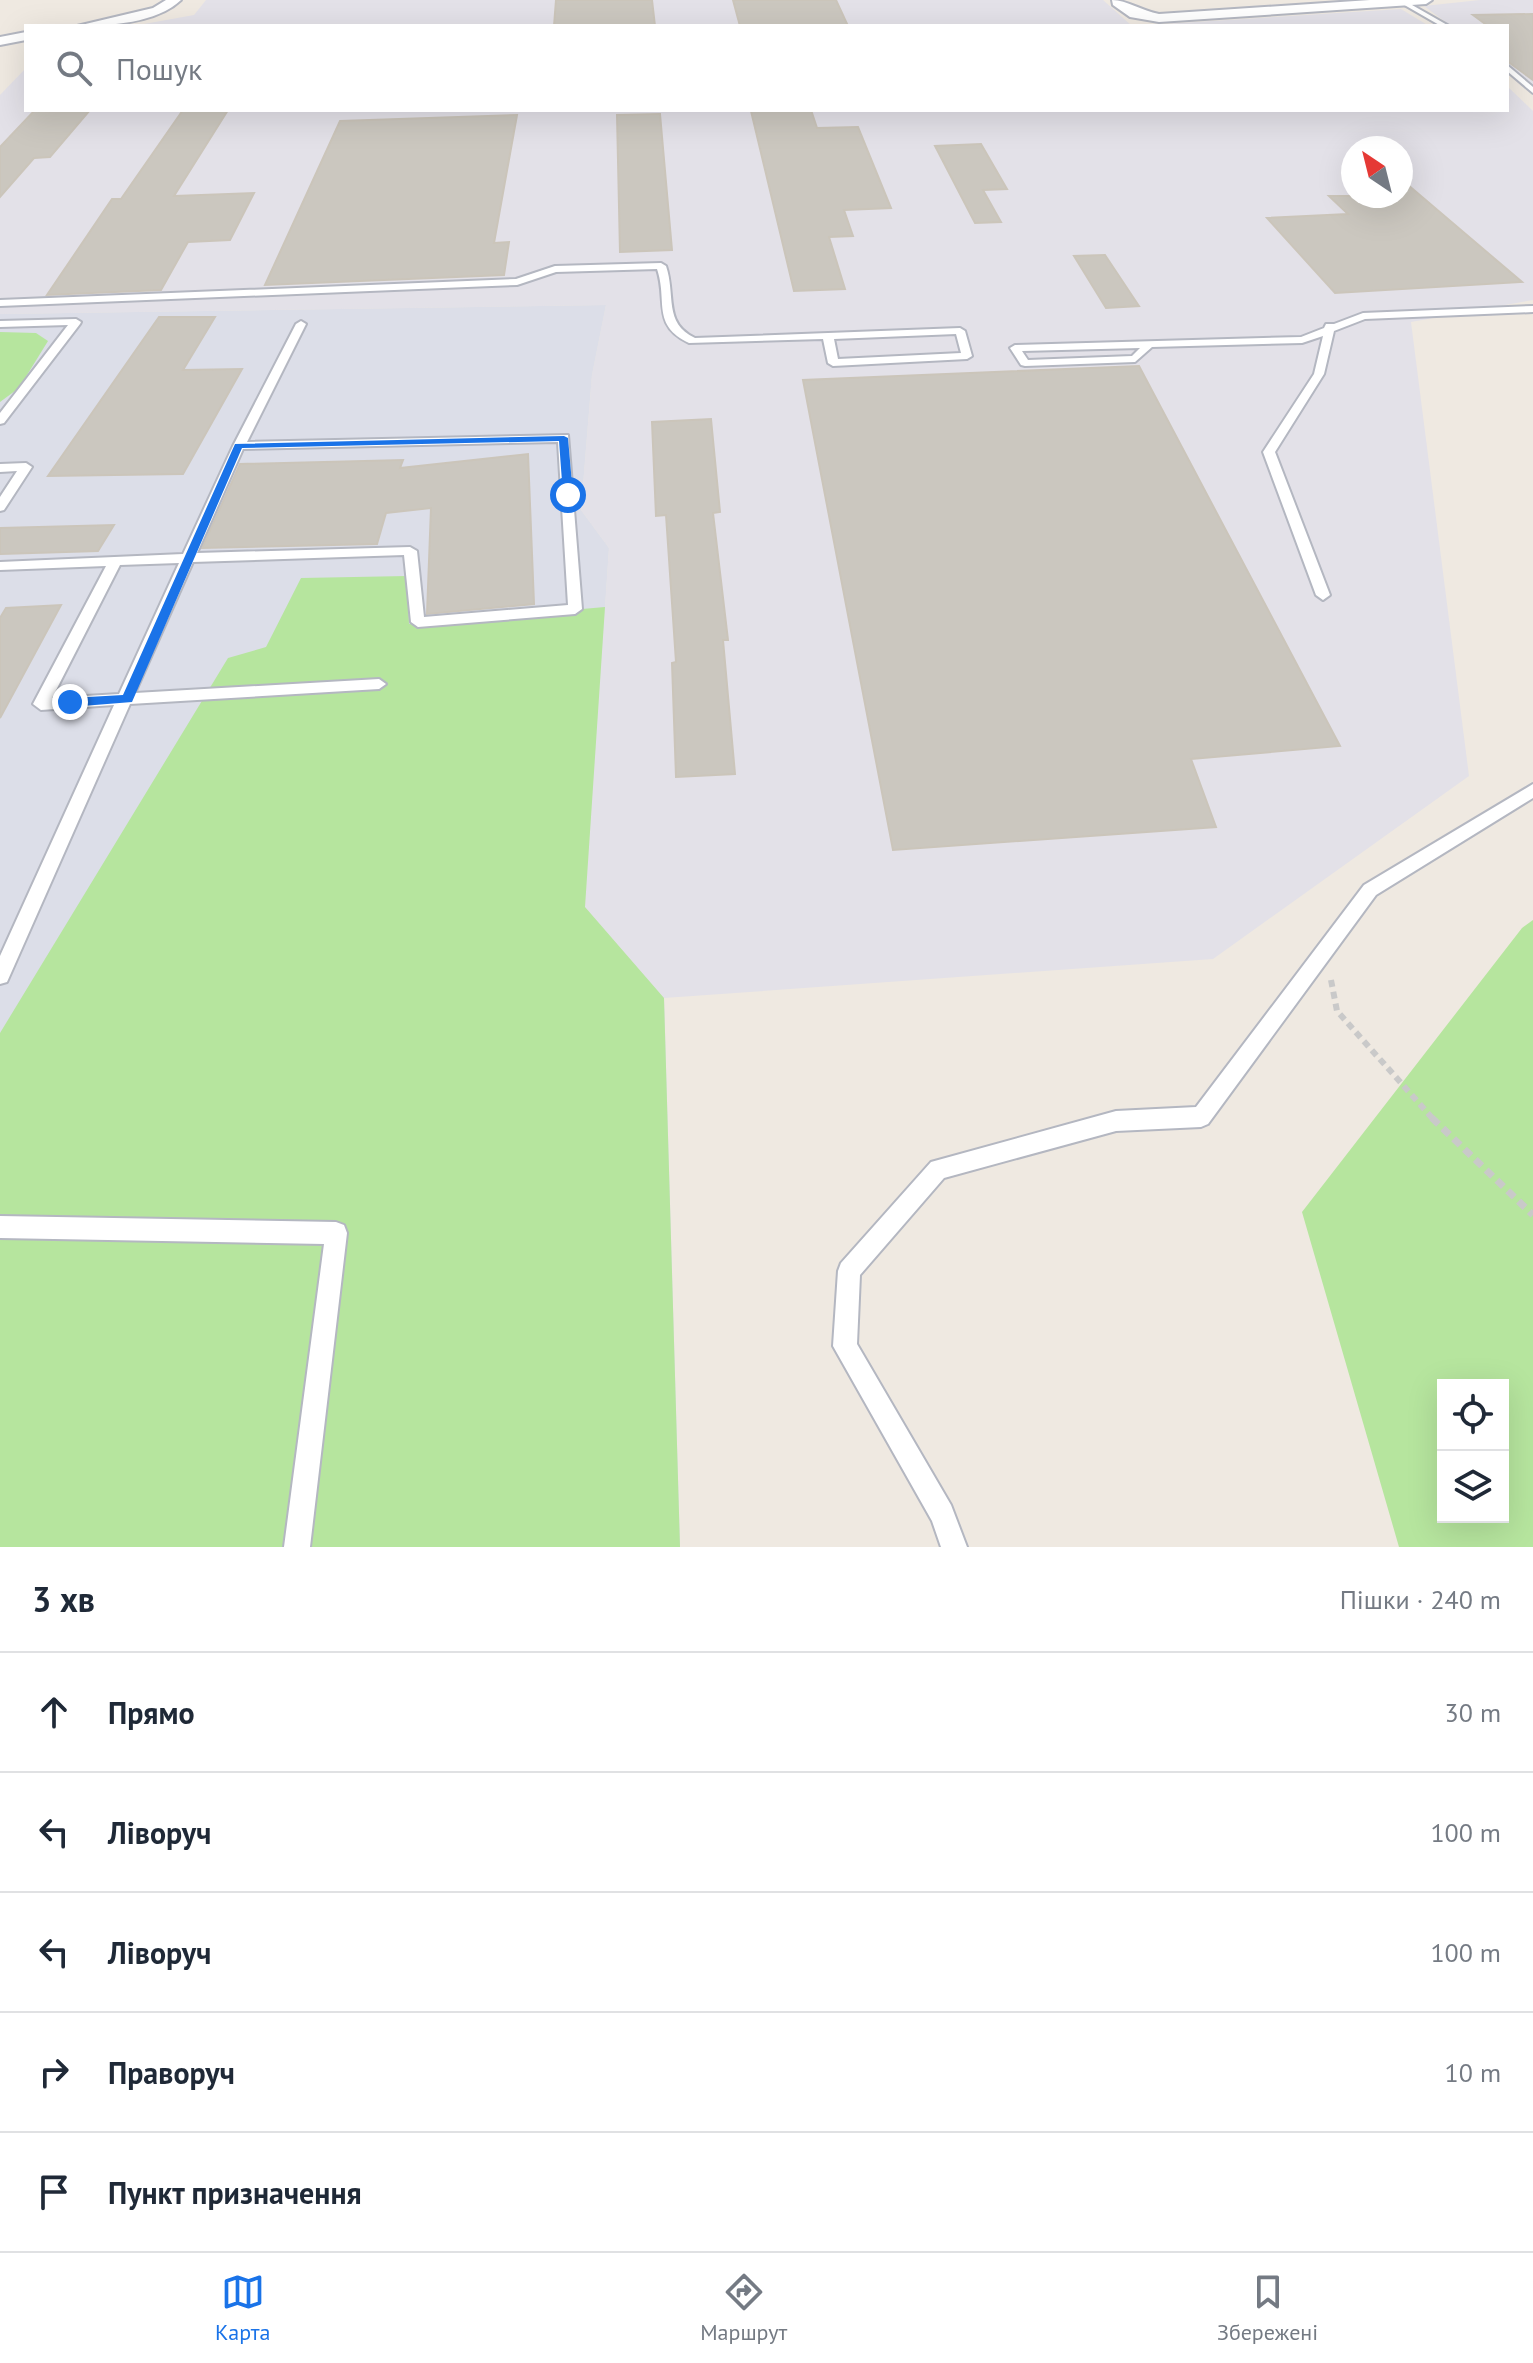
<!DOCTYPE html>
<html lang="uk">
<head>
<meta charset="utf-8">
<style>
  :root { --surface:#fff; --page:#f6f6f7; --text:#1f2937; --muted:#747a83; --line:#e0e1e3; --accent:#1a73e8 }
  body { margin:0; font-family:"PT Sans",sans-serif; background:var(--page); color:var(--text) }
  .controls { position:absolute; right:24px; bottom:24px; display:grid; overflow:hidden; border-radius:0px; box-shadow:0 8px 32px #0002 }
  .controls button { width:72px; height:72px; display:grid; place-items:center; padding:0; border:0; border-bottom:2px solid var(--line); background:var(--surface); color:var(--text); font:40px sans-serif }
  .compass { position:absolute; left:1341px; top:136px; width:72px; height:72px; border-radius:50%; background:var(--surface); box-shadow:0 8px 32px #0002; rotate:325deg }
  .stop { position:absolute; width:24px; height:24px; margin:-18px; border:6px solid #1a73e8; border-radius:50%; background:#fff }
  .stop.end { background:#1a73e8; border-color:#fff; box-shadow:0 2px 8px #0008 }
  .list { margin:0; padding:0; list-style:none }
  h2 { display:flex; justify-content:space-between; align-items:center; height:104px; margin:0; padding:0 32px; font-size:34px }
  h2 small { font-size:26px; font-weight:400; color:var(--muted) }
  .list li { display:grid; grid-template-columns:52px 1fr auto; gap:24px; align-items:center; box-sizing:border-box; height:120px; padding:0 32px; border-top:2px solid var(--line) }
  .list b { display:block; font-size:30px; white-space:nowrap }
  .list em { font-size:26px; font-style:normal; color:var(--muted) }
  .icon { flex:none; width:44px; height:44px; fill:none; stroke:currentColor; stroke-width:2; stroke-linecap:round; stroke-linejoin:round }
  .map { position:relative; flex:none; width:1533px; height:1547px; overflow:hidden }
  .search { position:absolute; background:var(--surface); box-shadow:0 8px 32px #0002; left:24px; right:24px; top:24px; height:88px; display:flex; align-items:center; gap:20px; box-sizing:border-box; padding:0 28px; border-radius:0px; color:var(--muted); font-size:30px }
  .sheet { height:704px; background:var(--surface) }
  nav { display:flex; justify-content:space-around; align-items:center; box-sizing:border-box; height:112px; border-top:2px solid var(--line); background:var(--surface); font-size:22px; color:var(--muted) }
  nav a { display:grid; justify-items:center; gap:4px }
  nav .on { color:var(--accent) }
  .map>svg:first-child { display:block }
  .industrial { fill:#e3e1e8; fill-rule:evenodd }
  .airport { fill:#dcdee8 }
  .green { fill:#b6e59e; fill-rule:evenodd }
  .building { fill:#cbc7bf; stroke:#cbc5ba; stroke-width:2 }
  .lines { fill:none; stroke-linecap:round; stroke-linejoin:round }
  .service-casing { stroke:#b4b7c1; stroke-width:4 }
  .minor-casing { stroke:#b4b7c1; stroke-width:4 }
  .path-far1 { stroke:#c9c9c9; stroke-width:6; stroke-dasharray:7 5; stroke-linecap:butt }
  .path { stroke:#c9c9c9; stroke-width:7; stroke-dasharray:9 6; stroke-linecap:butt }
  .service { fill:#fff; fill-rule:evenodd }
  .minor { fill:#fff; fill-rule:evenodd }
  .route { fill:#1a73e8 }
</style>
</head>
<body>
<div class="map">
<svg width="1533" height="1547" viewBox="0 0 1533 1547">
  <rect width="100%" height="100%" fill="#efe9e1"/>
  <path class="industrial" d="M206 0H1103L1132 26H133L194 15Z
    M1480 0H1533V87L1507 68V26H1451L1424 6Z
    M1401 9 1429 26H1132Z
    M26 68V110H1507V86L1533 111V300L1411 322 1469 776 1213 959 664 998 585 907 609 548 581 510 592 375 606 305 0 314V95ZM1353 148H1401V196H1353Z"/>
  <path class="airport" d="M606 305 592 375 581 510 609 548 585 907 664 998 680 1547H0V314Z"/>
  <path class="green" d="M0 332 36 333 48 341 19 388 0 402Z
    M407 576 409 624 605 607 585 907 664 998 680 1547H0V1033L228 658 266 647 301 578Z
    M1533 920V1547H1399L1302 1212 1522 928ZM1503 1385V1517H1443V1385Z"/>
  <path class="building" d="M556 0H652L655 26H554Z
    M733 0H836L848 26H740Z
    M1533 14V80L1507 61V26H1488L1473 15Z
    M35 110H90L50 157 34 158 0 197V147Z
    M183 110H228L174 196 254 193 230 240 188 242 161 290 47 295 112 199H121Z
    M811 110 817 128 858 127 891 208 844 210 853 236 829 237 845 289 794 291 751 111Z
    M660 114 672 250 620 252 617 115Z
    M517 115 494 243 509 242 504 275 265 285 340 121Z
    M981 144 1007 189 983 190 1001 222 975 223 935 146Z
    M1401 179 1522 282 1335 293 1267 218 1348 214 1329 196H1401Z
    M1105 255 1139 306 1106 308 1074 256Z
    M159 317H215L183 370 242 369 183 474 48 476Z
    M1139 366 1340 746 1191 759 1216 827 893 850 803 380Z
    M711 419 720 512 713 513 728 640H723L735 774 676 777 672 663 676 662 666 515 656 516 652 422Z
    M528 454 534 604 427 614 431 508 386 513 377 544 202 548 240 464 403 460 400 468Z
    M114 525 98 551 0 554V528Z
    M61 605 0 718V618L6 608Z"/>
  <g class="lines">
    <g class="service-casing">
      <path id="service" d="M1401 1H1405L1449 26H1441L1401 3Z
        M1507 65 1533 87V93L1507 71Z
        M661 263 666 266C676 295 663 323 695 338L960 328 965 331 972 356 967 359 833 366 828 363 823 339 689 343C651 325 668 301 657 269L556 272 517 285 0 306V300L516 279 555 266ZM956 334 961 353 838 359 834 339Z
        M1533 306V312L1365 319 1334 331 1324 374 1275 452 1330 595 1323 600 1316 595 1263 452 1314 374 1323 336 1302 343 1152 347 1135 362 1025 366 1021 365 1010 348 1015 345 1301 337 1324 328 1326 324H1334L1363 313ZM1140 348 1132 356 1028 360 1022 351Z
        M76 319 81 322 80 324 4 423 0 424V413L68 325 0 327V321Z
        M301 321 306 324 247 442 568 435 582 609 575 614 418 627 411 622 404 555 193 562 135 693 379 679 386 684 379 689 130 704 7 982 0 984V956L114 705 41 710 33 704 106 566 0 570V562L183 554 233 446 296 324ZM558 442 568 605 424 617 417 551 410 547 197 553 243 449ZM179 563 119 694 52 698 120 565Z
        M26 463 32 467 4 510 0 511V497L17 471 0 472V464Z
        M1533 784V798L1376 895 1208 1124 1201 1127 1116 1131 944 1178 860 1275 857 1344 951 1505 967 1547H941L932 1521 833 1346 838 1271 841 1263 931 1162 1116 1111 1196 1107 1364 885Z
        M0 1216 336 1222 344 1225 347 1233 310 1547H284L324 1244 0 1238Z"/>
    </g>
    <g class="minor-casing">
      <path id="minor" d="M166 0H181C157 23 110 26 77 26L153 8Z
        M1112 0C1127 0 1142 11 1159 14L1370 0H1432L1426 4 1159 22 1130 17 1113 5Z
        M26 32V40L0 45V37Z"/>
    </g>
    <path class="path-far1" d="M1331 980 1337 1011 1434 1120"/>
    <path class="path" d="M1432 1118 1533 1215"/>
    <use href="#service" class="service"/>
    <use href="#minor" class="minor"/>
  </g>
  <path class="route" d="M564 436 568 438 573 495 568 498 563 495 559 441 242 448 132 702 70 707 64 702 70 698 123 695 235 444Z"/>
</svg>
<div class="controls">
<button><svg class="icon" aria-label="locate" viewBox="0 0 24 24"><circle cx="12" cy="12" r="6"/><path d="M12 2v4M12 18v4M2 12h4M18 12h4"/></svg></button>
<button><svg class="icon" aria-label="layers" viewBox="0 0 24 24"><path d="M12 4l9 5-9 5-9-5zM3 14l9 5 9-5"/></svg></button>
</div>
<svg class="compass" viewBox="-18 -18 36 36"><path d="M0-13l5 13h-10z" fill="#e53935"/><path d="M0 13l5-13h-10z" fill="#747a83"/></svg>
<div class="stop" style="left:568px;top:495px"></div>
<div class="stop end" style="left:70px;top:702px"></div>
<div class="search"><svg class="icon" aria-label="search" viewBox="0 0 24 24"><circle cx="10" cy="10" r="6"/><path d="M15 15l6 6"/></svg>Пошук</div>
</div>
<section class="sheet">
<h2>3 хв<small>Пішки · 240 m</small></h2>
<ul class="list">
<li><svg class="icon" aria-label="ahead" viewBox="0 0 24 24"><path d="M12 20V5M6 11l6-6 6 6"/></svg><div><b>Прямо</b></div><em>30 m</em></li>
<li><svg class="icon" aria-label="left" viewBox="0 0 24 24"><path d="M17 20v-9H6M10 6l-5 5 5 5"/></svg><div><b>Ліворуч</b></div><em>100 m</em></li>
<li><svg class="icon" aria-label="left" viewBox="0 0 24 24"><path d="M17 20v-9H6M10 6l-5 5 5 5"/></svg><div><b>Ліворуч</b></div><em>100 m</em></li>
<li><svg class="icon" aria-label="right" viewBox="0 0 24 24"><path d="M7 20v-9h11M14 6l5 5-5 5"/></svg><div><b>Праворуч</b></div><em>10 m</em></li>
<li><svg class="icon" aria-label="arrive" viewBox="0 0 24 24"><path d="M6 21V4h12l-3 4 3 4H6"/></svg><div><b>Пункт призначення</b></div></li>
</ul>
</section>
<nav>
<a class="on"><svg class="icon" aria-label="map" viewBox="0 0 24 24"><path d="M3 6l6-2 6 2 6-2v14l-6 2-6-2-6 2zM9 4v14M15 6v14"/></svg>Карта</a>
<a><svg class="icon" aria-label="directions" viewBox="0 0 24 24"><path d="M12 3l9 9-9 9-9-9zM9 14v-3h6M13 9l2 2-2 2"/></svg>Маршрут</a>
<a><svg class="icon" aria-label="saved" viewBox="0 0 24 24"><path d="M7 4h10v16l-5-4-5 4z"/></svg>Збережені</a>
</nav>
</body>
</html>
